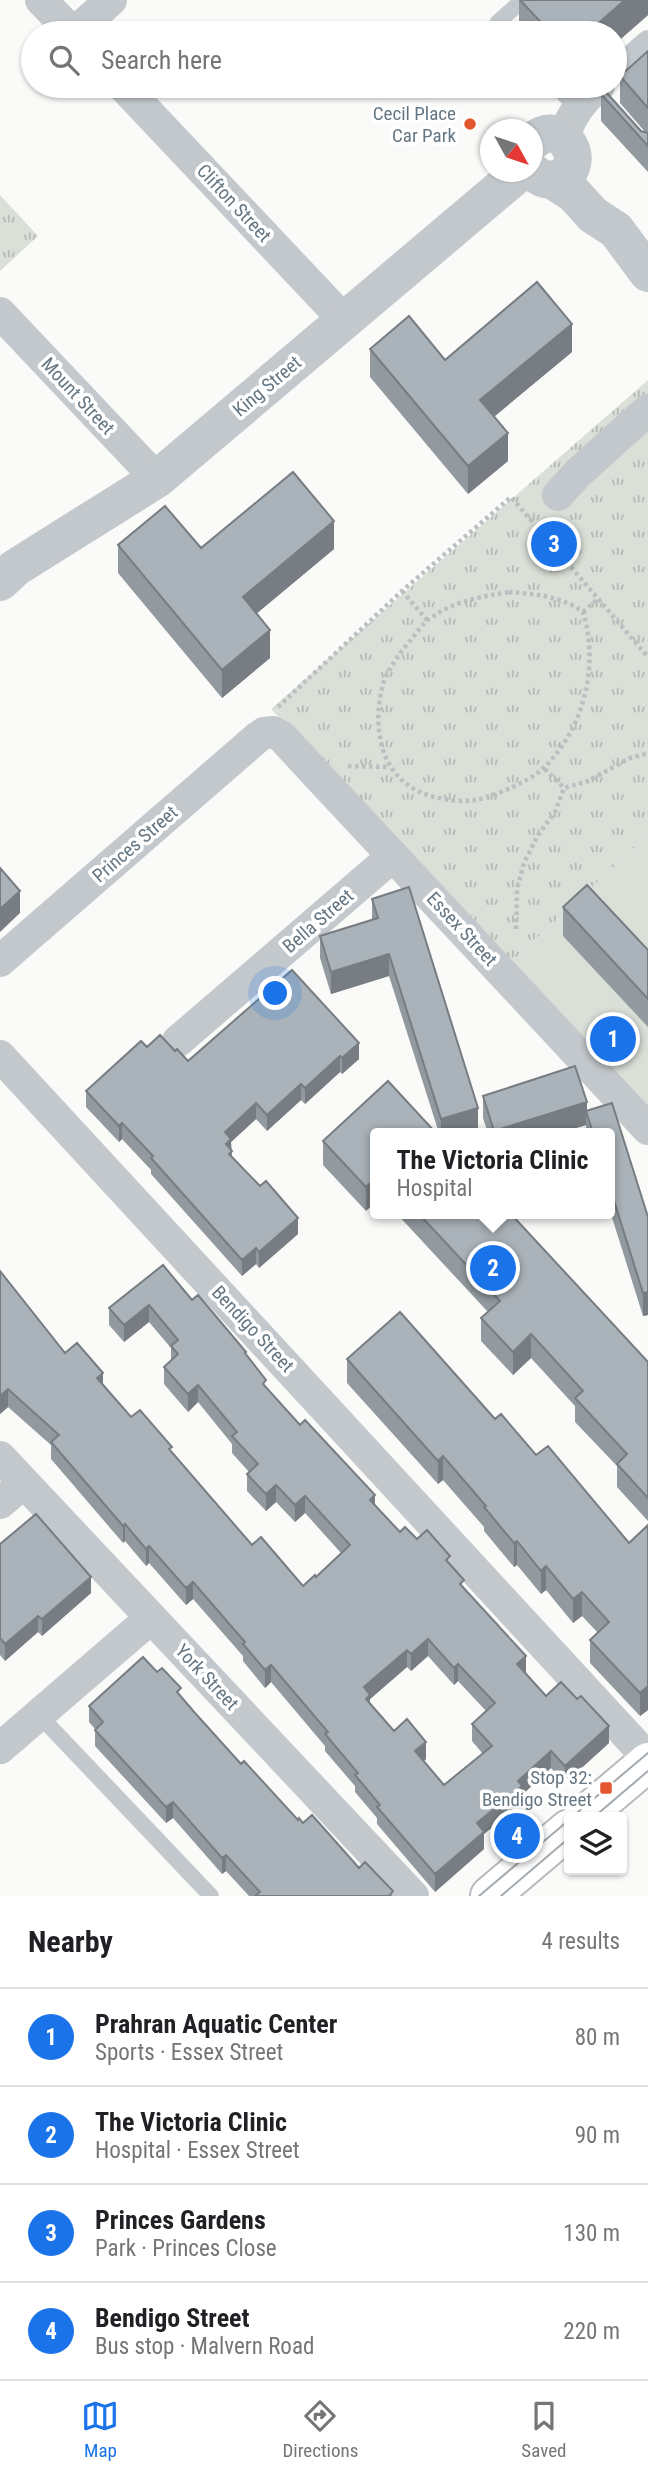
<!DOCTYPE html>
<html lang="en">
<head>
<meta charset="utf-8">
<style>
  :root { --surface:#fff; --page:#f2f2f2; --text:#202124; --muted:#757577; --line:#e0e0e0; --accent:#1a73e8 }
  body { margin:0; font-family:"Roboto Condensed",sans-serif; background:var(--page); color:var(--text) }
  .controls { position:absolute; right:21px; bottom:21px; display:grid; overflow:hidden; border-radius:7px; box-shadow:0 2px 5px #0004 }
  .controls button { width:63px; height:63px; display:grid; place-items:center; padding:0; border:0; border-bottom:2px solid var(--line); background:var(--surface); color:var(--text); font:35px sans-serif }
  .compass { position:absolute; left:480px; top:119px; width:63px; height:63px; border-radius:50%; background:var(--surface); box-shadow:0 2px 5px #0004; rotate:130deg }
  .you { position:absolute; left:276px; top:994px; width:24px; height:24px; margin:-18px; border:5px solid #fff; border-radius:50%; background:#1a73e8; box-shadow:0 0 0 10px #1a73e833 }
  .badge { display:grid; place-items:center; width:46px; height:46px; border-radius:50%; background:var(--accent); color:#fff; font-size:23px; font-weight:700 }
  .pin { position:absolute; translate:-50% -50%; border:4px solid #fff; box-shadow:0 2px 7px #0006 }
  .popup { position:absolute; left:370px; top:1128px; width:245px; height:91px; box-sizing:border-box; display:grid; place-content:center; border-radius:7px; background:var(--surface); filter:drop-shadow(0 2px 5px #0005); font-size:23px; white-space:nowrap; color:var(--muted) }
  .popup b { font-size:26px; color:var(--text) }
  .popup::after { content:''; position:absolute; left:50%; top:100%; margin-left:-14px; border:14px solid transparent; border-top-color:var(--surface) }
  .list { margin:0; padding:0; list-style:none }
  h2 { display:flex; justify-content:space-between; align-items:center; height:91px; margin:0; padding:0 28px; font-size:30px }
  h2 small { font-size:23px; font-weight:400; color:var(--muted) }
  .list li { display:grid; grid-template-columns:46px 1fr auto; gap:21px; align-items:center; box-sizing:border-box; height:98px; padding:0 28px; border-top:2px solid var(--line) }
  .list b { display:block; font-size:26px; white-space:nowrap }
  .list p { margin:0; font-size:23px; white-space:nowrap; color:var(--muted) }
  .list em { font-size:23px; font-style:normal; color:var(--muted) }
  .icon { flex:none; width:38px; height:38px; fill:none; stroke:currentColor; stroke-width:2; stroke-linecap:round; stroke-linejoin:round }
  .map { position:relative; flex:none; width:648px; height:1896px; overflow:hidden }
  .search { position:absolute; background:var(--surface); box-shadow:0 2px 5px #0004; left:21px; right:21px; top:21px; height:77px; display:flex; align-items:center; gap:18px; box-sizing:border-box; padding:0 24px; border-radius:38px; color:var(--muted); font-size:26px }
  .sheet { height:483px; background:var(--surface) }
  nav { display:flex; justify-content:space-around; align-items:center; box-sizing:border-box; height:98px; border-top:2px solid var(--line); background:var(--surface); font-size:19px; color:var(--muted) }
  nav a { display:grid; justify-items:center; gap:4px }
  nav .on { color:var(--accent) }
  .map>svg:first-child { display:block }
  .park { fill:url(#park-tufts) }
  .pitch { fill:#dadfd7 }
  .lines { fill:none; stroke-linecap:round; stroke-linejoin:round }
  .primary-casing { stroke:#b5babe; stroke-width:42 }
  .path { stroke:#bbbfc2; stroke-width:4.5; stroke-dasharray:3.5 3.5; stroke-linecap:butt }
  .service { stroke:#c3c8cc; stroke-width:16 }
  .pedestrian { stroke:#c3c8cc; stroke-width:24 }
  .minor { stroke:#c3c8cc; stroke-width:32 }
  .tertiary { stroke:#c3c8cc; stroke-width:38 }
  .primary { stroke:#fff; stroke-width:38 }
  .tram { stroke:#a2aab0; stroke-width:2 }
  .wall { fill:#929a9f; fill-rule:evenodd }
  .shaded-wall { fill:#777d82 }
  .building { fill:#aab3b9; stroke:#777d82; stroke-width:2; fill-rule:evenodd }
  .poi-dot { fill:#e4572e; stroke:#fff; stroke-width:2.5 }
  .labels { text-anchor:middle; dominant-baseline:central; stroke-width:7; stroke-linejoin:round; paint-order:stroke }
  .poi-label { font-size:19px; fill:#657683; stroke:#fff; text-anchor:end }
  .street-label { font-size:19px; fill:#657683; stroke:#fff }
</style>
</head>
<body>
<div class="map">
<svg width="648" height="1896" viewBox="0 0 648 1896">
  <defs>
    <pattern id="park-tufts" width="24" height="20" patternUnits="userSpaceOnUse" patternTransform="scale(1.75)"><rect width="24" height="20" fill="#dadfd7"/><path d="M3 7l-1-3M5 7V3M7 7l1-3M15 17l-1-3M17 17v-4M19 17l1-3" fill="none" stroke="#b4b9b4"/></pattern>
  </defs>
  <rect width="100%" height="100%" fill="#fafaf8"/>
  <path class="park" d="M0 195 38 236 0 271Z
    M648 380V835L509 964 271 709Z"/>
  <path class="pitch" d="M648 835V1114L509 964Z"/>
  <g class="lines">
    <g class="primary-casing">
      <path id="primary" d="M583 1817 648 1762
        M490 1896 569 1829"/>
    </g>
    <path class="path" d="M402 591 427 620
      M509 592C534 594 562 596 583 612 597 658 588 710 560 749 542 774 529 780 501 792 479 801 467 803 444 799 423 796 403 786 391 767 375 743 375 700 387 674 393 663 400 653 408 643 415 636 421 625 429 619 454 601 479 597 509 592Z
      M583 612 598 599
      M278 707 402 591 511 497 648 657
      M348 766 390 767
      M545 769 564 788
      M516 929 517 889 524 863 538 835 555 812 564 788 588 781 630 758 648 753"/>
    <path class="service" d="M508 33 498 22 523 0
      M556 86 577 108
      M39 1715 211 1896"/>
    <path class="pedestrian" d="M616 70 648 42"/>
    <path class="minor" d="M41 0 73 33
      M74 33 111 0
      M123 86 345 321
      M563 138C571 116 581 101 599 86
      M0 313 157 479
      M558 495 578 473 648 410
      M0 961 258 737 264 733 273 732 282 737 320 778 648 1129
      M178 1041 393 856
      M0 1056 648 1758
      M0 1457 413 1896
      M0 1503 24 1483
      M0 1748 151 1618"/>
    <path class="tertiary" d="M532 142C564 112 592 171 555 179 547 181 540 178 534 173
      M552 180 573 193 593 215 616 230 648 273
      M0 582 15 568 157 479 520 172"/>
    <use href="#primary" class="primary"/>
    <path class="tram" d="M572 1817 648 1753
      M594 1817 648 1771
      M479 1896 569 1820
      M501 1896 569 1838"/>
  </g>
  <path class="wall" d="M519 0H648V15L615 44V33H519Z
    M648 51V172L601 121V94L641 131 646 133 620 103V76Z
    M370 349 445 360 572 352 494 417 508 461 468 494 370 377Z
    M118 545 201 548 334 549 257 613 270 658 222 698 118 573Z
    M372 899 478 1129 465 1133H439L389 976 331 994 320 958V936L372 920Z
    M563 907 648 950V1027L563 936Z
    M292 970 359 1059 342 1074 340 1072 305 1104 301 1100 267 1131 256 1119 231 1142 232 1157 298 1234 259 1268 256 1264 242 1276 151 1174V1170L122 1139 119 1142 86 1107V1091L147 1047 175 1051 188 1061Z
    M575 1066 587 1102V1111L612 1103 648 1217V1315L643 1316 610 1211V1133H586V1125L559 1133H488L483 1118V1096Z
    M376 1133 366 1211 323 1165V1141Z
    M397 1214H511L648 1362V1521L617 1487V1466L575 1422V1406L531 1358 513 1375 481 1341V1318L488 1312Z
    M0 1271 65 1353 103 1384 131 1417 172 1452 252 1545 303 1586 316 1577 341 1553 305 1513 295 1522 276 1502 266 1511 247 1491V1474L249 1472 232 1453V1444L198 1402 188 1412 164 1384V1367L171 1361V1348L149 1322 124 1342 109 1325V1308L192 1300 246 1355 266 1388 400 1532 417 1539 450 1565 464 1588 526 1674 546 1696 609 1743 565 1783 551 1768 522 1795V1803L484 1834V1849L435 1892 377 1824V1818L355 1792V1786L325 1751V1746L271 1682 265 1688 243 1661V1656L193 1599 186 1605 149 1563 146 1566 125 1541 123 1543 51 1459V1445L8 1407 0 1414ZM428 1656 454 1685 458 1681 486 1711 472 1724V1741L483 1754 444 1785 424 1761 426 1759 394 1731 370 1703V1699L407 1667 411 1671Z
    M347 1359 495 1419 536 1455 629 1543 648 1525V1710L640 1716 590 1663V1640L598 1633 582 1616 573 1623 546 1590 541 1594 517 1565 514 1567 484 1531V1527L443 1480 438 1484 347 1383Z
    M0 1544 91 1593 42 1636 38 1632 5 1661 0 1655Z
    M181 1698 241 1764 298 1820 303 1823 359 1868 393 1896H249L226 1871 222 1874 173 1818 166 1823 95 1746V1729L89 1722V1706Z"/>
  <path class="shaded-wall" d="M625 0H648V15L615 44V33H587Z
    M572 324V352L480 428V400Z
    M508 433V461L468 494V466Z
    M334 521V549L243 625V597Z
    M270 630V658L222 698V670Z
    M20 891V913L0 932V909Z
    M389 954V976L331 994V972Z
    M359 1043V1059L342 1074V1058Z
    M340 1056V1072L305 1104V1088Z
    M301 1084V1100L267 1131V1115Z
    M587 1102 586 1125 559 1133H494V1131Z
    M256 1103V1119L231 1142 232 1167 226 1160 225 1132Z
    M478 1108V1129L465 1133H441V1119Z
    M122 1123V1139L119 1142V1126Z
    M376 1178V1202L366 1211V1187Z
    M298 1218V1234L259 1268V1252Z
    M256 1248V1264L242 1276V1260Z
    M648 1292V1315L643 1316V1293Z
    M149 1305V1322L124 1342V1325Z
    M531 1334V1358L513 1375V1352Z
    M103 1373V1391L97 1378Z
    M198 1385V1402L188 1412V1394Z
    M8 1389V1407L0 1414V1397Z
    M443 1456V1480L438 1484V1461Z
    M276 1485V1502L266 1511V1494Z
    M375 1495V1513L370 1500Z
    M305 1496V1513L295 1522V1505Z
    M125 1524V1541L123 1543V1526Z
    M517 1541V1565L514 1567V1543Z
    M149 1546V1563L146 1566V1549Z
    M546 1566V1590L541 1594V1571Z
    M91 1577V1593L42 1636V1619Z
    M193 1582V1599L186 1605V1588Z
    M582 1592V1616L573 1623V1599Z
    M38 1616V1632L5 1661V1644Z
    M428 1639V1656L411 1671V1654Z
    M407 1650V1667L370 1699V1712L364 1687Z
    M526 1656V1674L517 1664Z
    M458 1664V1681L454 1685V1668Z
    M271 1665V1682L265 1688V1670Z
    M648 1686V1710L640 1716V1693Z
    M609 1726V1743L565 1783V1766Z
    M426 1742V1759L415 1769V1751Z
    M551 1751V1768L522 1795V1803L484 1834V1849L435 1892V1874L477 1823 518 1781Z
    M173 1802V1818L166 1823V1807Z
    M226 1855V1871L222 1874V1858Z"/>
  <path class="building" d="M520 0H625L587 33H551Z
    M648 51V108L620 76Z
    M605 91 641 131 648 133V146L601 94Z
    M537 282 572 324 480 400 508 433 468 466 370 349 409 316 445 360Z
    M293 472 334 521 243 597 270 630 222 670 118 545 165 506 201 548Z
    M0 868 20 891 0 909Z
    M587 885 648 950V999L563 907Z
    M409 887 478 1108 441 1119 389 954 331 972 320 936 378 918 372 899Z
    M292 970 359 1043 342 1058 340 1056 305 1088 301 1084 267 1115 256 1103 225 1132 231 1139 226 1144 232 1151 229 1154 260 1186 266 1181 298 1218 259 1252 256 1248 242 1260 151 1158 153 1156 122 1123 119 1126 86 1091 141 1041 147 1047 160 1035 175 1051 177 1049 188 1061Z
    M575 1066 587 1102 494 1131 483 1096Z
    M388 1081 436 1133H376V1178L366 1187 323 1141Z
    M612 1103 648 1217V1292L643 1293 610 1188V1133H593L586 1111Z
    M419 1214H511L648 1362V1498L617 1464 627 1454 575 1398 583 1391 531 1334 513 1352 481 1318 500 1301Z
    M163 1265 192 1300 198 1295 246 1352 245 1353 266 1380 263 1384 300 1425 305 1420 375 1495 370 1500 400 1532 405 1527 417 1539 427 1530 450 1556 446 1560 464 1580 460 1584 526 1656 517 1664 546 1696 561 1682 577 1699 581 1696 609 1726 565 1766 551 1751 518 1781 522 1786 477 1823 484 1832 435 1874 377 1807 380 1805 355 1775 358 1773 325 1734 328 1732 271 1665 265 1670 243 1644 245 1642 193 1582 186 1588 149 1546 146 1549 125 1524 123 1526 51 1442 59 1435 8 1389 0 1396V1271L65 1353 77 1343 103 1373 97 1378 131 1417 140 1410 172 1447 169 1449 252 1545 261 1537 303 1586 315 1575 316 1577 350 1545 305 1496 295 1505 276 1485 266 1494 247 1474 258 1464 232 1436 237 1432 198 1385 188 1394 164 1367 178 1354 171 1346 178 1340 149 1305 124 1325 109 1308ZM428 1639 454 1668 458 1664 495 1703 472 1724 492 1746 444 1785 415 1751 426 1742 407 1719 394 1731 366 1699 370 1695 364 1687 407 1650 411 1654Z
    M400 1312 495 1419 501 1414 536 1455 548 1446 629 1543 648 1525V1686L640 1693 590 1640 609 1622 582 1592 573 1599 546 1566 541 1571 517 1541 514 1543 484 1507 486 1506 443 1456 438 1461 347 1359Z
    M36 1514 91 1577 42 1619 38 1616 5 1644 0 1638V1544Z
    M143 1657 157 1672 162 1668 181 1688 177 1692 195 1713 241 1764 244 1761 298 1820 299 1818 303 1823 312 1815 359 1868 365 1862 393 1891 389 1896H255L260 1892 226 1855 222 1858 173 1802 166 1807 95 1730 103 1722 89 1706Z"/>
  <g class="poi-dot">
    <circle cx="470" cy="124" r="7"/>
    <rect x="599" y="1781" width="14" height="14" rx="3.5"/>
  </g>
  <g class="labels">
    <g class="poi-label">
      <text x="456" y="113">Cecil Place<tspan x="456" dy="22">Car Park</tspan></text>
      <text x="592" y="1777">Stop 32:<tspan x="592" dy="22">Bendigo Street</tspan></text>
    </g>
    <g class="street-label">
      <text transform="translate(234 203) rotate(47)">Clifton Street</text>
      <text transform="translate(267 386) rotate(-40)">King Street</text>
      <text transform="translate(78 396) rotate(47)">Mount Street</text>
      <text transform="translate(135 844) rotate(-41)">Princes Street</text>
      <text transform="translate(318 921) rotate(-41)">Bella Street</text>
      <text transform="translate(462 929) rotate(47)">Essex Street</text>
      <text transform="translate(253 1329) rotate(47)">Bendigo Street</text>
      <text transform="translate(207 1677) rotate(47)">York Street</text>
    </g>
  </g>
</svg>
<div class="controls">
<button><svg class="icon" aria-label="layers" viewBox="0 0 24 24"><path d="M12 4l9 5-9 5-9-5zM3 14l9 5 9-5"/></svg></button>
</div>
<svg class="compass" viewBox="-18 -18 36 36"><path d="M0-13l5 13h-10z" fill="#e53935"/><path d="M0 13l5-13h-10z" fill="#757577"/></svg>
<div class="you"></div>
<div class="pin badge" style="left:613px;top:1039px">1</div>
<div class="pin badge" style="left:493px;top:1268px">2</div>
<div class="popup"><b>The Victoria Clinic</b>Hospital</div>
<div class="pin badge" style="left:554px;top:544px">3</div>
<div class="pin badge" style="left:517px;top:1836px">4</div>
<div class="search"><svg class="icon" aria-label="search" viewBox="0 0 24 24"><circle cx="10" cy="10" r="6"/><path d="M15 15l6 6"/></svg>Search here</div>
</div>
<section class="sheet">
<h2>Nearby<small>4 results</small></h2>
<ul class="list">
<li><span class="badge">1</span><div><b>Prahran Aquatic Center</b><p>Sports · Essex Street</p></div><em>80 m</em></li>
<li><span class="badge">2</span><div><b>The Victoria Clinic</b><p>Hospital · Essex Street</p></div><em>90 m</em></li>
<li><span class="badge">3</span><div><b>Princes Gardens</b><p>Park · Princes Close</p></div><em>130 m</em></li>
<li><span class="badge">4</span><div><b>Bendigo Street</b><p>Bus stop · Malvern Road</p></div><em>220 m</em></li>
</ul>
</section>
<nav>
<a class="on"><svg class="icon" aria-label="map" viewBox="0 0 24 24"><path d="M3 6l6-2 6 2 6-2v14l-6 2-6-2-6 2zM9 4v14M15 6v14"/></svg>Map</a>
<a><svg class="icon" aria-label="directions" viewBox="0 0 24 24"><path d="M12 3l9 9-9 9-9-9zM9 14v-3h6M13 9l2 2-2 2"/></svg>Directions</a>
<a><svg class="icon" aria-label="saved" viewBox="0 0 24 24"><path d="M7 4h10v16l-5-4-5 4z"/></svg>Saved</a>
</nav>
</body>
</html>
